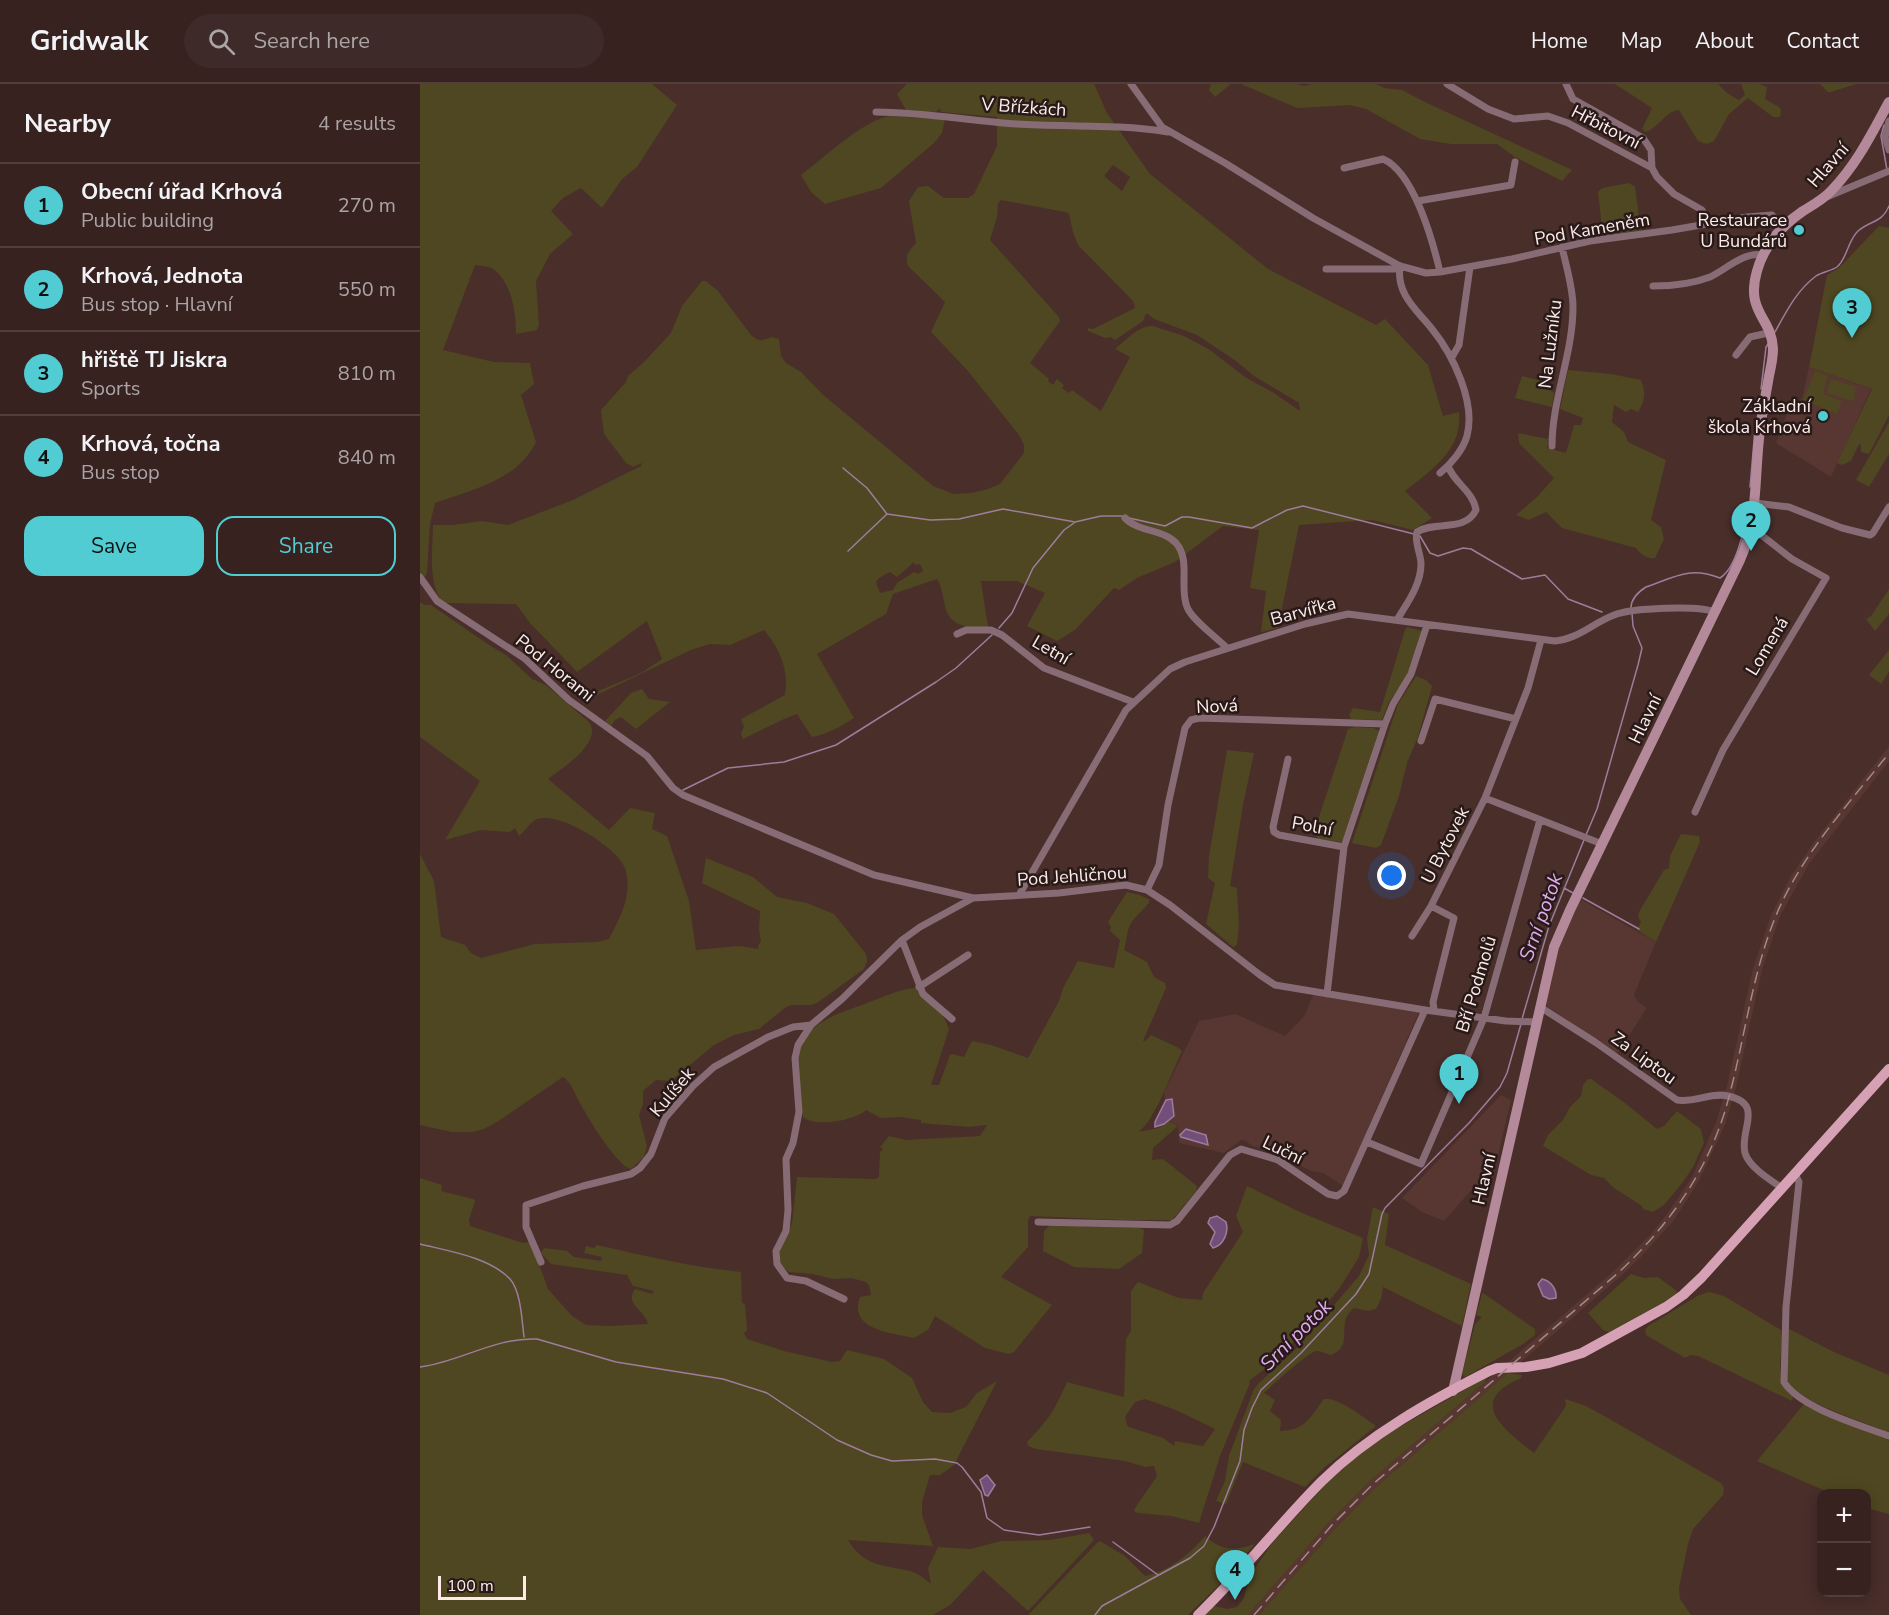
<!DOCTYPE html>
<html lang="en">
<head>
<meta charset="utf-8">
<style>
  :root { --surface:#372220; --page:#3e2a29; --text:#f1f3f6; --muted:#aaa4a5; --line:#513f3e; --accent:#51ccd3 }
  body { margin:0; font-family:"Nunito Sans",sans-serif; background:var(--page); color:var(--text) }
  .controls { position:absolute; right:18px; bottom:18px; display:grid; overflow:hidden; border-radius:12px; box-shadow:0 3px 15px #0003 }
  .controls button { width:54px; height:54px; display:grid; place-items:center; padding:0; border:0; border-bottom:2px solid var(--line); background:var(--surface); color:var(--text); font:30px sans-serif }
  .scale { position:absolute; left:18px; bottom:15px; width:88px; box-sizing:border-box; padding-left:6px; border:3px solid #feebe8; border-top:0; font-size:16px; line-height:21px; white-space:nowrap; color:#feebe8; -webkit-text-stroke:4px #271a18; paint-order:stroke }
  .you { position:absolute; left:972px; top:792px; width:21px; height:21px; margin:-15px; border:4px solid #fff; border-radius:50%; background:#1a73e8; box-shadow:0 0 0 9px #1a73e833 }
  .badge { display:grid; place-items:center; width:39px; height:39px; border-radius:50%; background:var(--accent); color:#111; font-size:20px; font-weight:700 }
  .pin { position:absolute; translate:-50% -50px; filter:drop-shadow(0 2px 3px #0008) }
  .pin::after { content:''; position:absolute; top:32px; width:21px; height:18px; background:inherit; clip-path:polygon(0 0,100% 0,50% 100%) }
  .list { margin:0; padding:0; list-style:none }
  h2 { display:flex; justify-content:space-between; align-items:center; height:78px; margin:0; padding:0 24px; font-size:26px }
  h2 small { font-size:20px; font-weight:400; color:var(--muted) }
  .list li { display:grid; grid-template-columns:39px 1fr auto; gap:18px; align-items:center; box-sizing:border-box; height:84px; padding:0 24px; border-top:2px solid var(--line) }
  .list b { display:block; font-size:22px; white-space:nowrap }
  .list p { margin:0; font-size:20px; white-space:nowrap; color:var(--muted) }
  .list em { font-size:20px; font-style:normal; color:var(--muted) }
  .actions { display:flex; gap:12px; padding:18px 24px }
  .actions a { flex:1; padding:14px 0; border:2px solid var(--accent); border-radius:18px; text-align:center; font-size:21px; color:var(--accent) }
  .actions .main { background:var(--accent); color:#111 }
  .icon { flex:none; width:33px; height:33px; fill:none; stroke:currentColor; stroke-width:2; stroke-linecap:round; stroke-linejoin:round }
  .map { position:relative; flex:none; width:1469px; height:1531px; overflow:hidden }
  header { display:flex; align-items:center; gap:36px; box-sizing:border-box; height:84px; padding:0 30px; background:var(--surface); border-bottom:2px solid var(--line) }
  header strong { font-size:28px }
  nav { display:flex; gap:33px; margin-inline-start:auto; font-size:21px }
  .search { width:420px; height:54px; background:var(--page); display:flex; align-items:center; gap:15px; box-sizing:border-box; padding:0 21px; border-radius:33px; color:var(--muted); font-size:22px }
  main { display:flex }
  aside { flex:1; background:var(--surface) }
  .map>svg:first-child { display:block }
  .built { fill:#583631 }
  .green { fill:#4f4721; fill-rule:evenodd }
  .water { fill:#734e7b; stroke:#9d7d9c; stroke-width:1.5 }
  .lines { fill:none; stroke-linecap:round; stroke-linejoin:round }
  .stream { stroke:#9d7d9c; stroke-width:1.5 }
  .street { stroke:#876c76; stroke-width:7 }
  .secondary { stroke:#b48a9a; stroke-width:10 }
  .primary { stroke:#d7a1b5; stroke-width:10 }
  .rail { stroke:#a28b87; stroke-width:1.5; stroke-dasharray:12 6; stroke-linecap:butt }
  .poi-dot { fill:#51ccd3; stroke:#271a18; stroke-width:2 }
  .labels { text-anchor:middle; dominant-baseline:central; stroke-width:5; stroke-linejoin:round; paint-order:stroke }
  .street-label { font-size:18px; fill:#feebe8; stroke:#271a18 }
  .poi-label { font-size:18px; fill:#feebe8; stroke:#271a18; text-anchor:end }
  .water-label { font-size:20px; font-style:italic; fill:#e2aaef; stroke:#271a18 }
</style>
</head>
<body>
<header>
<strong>Gridwalk</strong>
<div class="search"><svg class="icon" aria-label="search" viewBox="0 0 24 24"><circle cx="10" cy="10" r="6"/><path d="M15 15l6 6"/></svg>Search here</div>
<nav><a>Home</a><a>Map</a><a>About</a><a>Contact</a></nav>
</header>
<main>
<aside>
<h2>Nearby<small>4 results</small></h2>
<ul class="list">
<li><span class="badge">1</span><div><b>Obecní úřad Krhová</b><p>Public building</p></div><em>270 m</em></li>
<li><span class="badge">2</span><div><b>Krhová, Jednota</b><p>Bus stop · Hlavní</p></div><em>550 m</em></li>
<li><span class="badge">3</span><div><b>hřiště TJ Jiskra</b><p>Sports</p></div><em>810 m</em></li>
<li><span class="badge">4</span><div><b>Krhová, točna</b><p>Bus stop</p></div><em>840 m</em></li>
</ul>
<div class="actions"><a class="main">Save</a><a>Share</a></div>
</aside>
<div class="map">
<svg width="1469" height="1531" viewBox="0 0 1469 1531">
  <rect width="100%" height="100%" fill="#492e2a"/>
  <path class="built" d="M1389 283 1451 305 1411 393 1356 359 1371 319 1382 315Z
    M1469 662V677L1389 780 1360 832 1342 886 1316 1004 1305 1041 1279 1097 1254 1136 1221 1173 1201 1192 955 1404 916 1444 839 1531H828L909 1438 949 1398 1195 1186 1232 1149 1247 1130 1272 1093 1296 1038 1307 1002 1333 884 1352 829 1371 792 1394 758Z
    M1160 815 1236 858 1214 911 1218 918 1227 924 1197 970 1125 921 1140 858Z
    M893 911 999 928 923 1102 903 1089 891 1087 848 1066 832 1062 826 1057 821 1056 804 1069 759 1059 758 1041 749 1037 754 1032 752 1015H745L744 1008 779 937 816 930 865 952 885 931Z
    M1081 1011 1091 1016 1070 1107 1056 1101 1024 1137 1002 1128 982 1114Z"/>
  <path class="green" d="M0 0H232L257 21 217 83 202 95 182 124 161 104 143 114 131 127 153 150 130 170 116 197 119 241 117 246 96 250C96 228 92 199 73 185 69 182 60 182 55 181L23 266 74 278 110 279 114 300 101 311 116 358C98 396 52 406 15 419L10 440 7 489 5 493 0 490Z
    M487 0H674L687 29 730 90 848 185 956 241 965 235 1008 281 1023 332 1039 328C1043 366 1011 386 985 407L1012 434 993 446 952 436 879 441 858 544 841 548 846 507 830 504 839 446 803 442 755 478 717 494 699 506 694 504 655 546 637 557 607 542 625 509 597 497H561L568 543 545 544V542C519 536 528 514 517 495L473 510 466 530 397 570 434 634C420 643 408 650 392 653L377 630 364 635 323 655 321 649 324 643 321 635 365 611C369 586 360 565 344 546L310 561 290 560 271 566 164 617 162 614 221 589 242 575 227 537 157 588 110 539 96 520 23 519C7 498 13 465 13 441H32L62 437 88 441 153 416 221 382 222 379 213 383 206 379 184 350 181 326 206 298 208 292 224 278 251 249 262 222 282 197H286L298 207 331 251C339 258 342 257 352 253L359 255 361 272 366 279 381 288 402 310 513 402 534 410 551 409 568 405 580 400 604 369V361L599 351 547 286 511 248 525 218 488 182C484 172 489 167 496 159L489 117 498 103 508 102 524 114H548L554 110 577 62V33L521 28 520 24 516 28 486 26 477 10ZM693 81 710 93 702 107 684 92ZM581 116 645 128 649 130 653 148 658 161 713 217 715 224 673 245 668 244V247L685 254 691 253 695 256 723 237 726 230H728L734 235 777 251 816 277 834 292 879 319 880 327 854 309 825 293 790 266 764 252 733 242C719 241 705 257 695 265L710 273 681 327 652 306 649 309 642 304 644 301 637 295 633 301 628 297 629 295 610 279 640 237 639 233 570 156 577 133 578 119ZM494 478 495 481 500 480 503 487 498 490 494 488 477 499 473 506 460 509 456 498 459 494 470 488 477 493Z
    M791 0H811L795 13 789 6Z
    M821 0H877L884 2 892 0H956L964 4 982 6 1007 19 1152 86 1142 97 1095 73 1077 60H1031L1000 55 946 25 930 21 877 24Z
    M1195 0H1298L1307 9 1319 16 1325 11 1321 0H1339L1347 3 1345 15 1359 23 1361 26 1360 33H1353L1328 14 1309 30 1294 57 1287 60 1278 57 1259 26C1246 27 1238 44 1226 48L1222 45 1232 24Z
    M1400 0H1436L1411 8H1408Z
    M469 32 525 35 522 49 514 59 461 104 405 120 391 108 381 91C405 73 441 38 469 32Z
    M1209 99 1215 103 1221 146 1183 152 1178 108 1182 104Z
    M1459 142 1469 144V331L1449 370 1441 368V361L1439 360 1431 377 1422 381 1417 379 1452 305 1389 283 1407 191 1419 184Z
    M1148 286 1191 290 1221 296C1226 308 1225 317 1218 328L1211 325 1206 328 1194 321 1192 338 1204 348 1208 358 1246 376 1231 436 1241 443 1244 455 1235 474C1227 476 1220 469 1216 464L1142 444 1126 428 1109 436 1096 431 1116 414 1134 394 1099 359 1098 349 1128 355 1127 364 1146 369 1154 341H1161L1163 334 1140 325Z
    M1395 287 1408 292 1403 310 1422 317 1417 330 1383 316Z
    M1102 292 1126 298V303L1134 309 1132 323 1095 314Z
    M1411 295 1436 303 1434 316 1432 317 1406 309Z
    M1469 338V370L1449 403 1436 396Z
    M1469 505V530L1455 547 1446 535 1451 532Z
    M0 518 5 521H11L69 561 86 571 112 595 126 601 169 638C184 658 141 685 128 695L189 746 210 724 235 729 232 745 247 752 269 817 276 866 319 862 339 865 338 862 341 857 339 846 340 827 282 799 286 774 333 793 357 813 387 819 414 830 446 870 447 877 444 885 397 919 391 921H372L366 923 339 945 314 951 294 961 251 997 236 996 223 1007V1020L219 1031 227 1062 224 1073 211 1085C197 1082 168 1034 161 1021 155 1011 152 999 143 993L77 1038 64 1045 52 1048H32L0 1041V770L14 797 21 853 45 861 51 869 61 874 115 860 177 858 189 855C201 832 213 810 205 784 198 764 137 725 115 736 110 739 104 748 99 752L95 744 90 748 61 746 25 756 60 697 0 653Z
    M987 543 1002 547 991 582 983 598 969 618 962 636 931 635 929 631 933 624 960 628 985 546Z
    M1469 566V588L1461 600 1449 591Z
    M996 592 1006 596 1012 602 1011 606 998 653 987 679 979 712 961 761 956 764 932 759 978 620Z
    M222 605 229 615 250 618 216 645 201 633 195 636 191 642 185 637 211 609Z
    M935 643 954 644 959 647 922 758 898 755 894 748 928 645Z
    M807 666 834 669 823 721 810 802 817 804 819 841 817 861 813 863 786 840 795 799 788 794 789 772Z
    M1261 750 1279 752 1280 758 1236 858 1217 846 1221 838 1218 833 1219 828 1244 786 1249 784 1250 772Z
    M707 808 720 811 730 816C726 825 716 831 711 839 706 848 707 857 704 866L727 878 734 893 745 899 746 904 723 957H725L731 951 757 963 762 967 739 1019 728 1038 719 1048 738 1044 749 1037 758 1042 733 1064 732 1076 743 1075 777 1102 776 1107 752 1136H702L610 1132 608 1137V1163L581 1193 632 1221 594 1268 589 1270 565 1264 515 1232 508 1246 494 1254C471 1249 428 1246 440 1213L451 1211 449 1201 446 1198 431 1194 413 1195 393 1190 369 1188 360 1181 358 1169 372 1139 377 1093 456 1095 459 1093 460 1068 463 1065 460 1063 469 1052 486 1056 560 1052 567 1041 549 1043 501 1039V1036L480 1033 461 1034 446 1026C436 1036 395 1044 383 1033 381 1017 377 994 377 978 377 943 415 930 442 921 459 915 478 905 495 904L523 931 529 945 511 1001H519L530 971 532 970 544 973 552 957 571 961 608 974 639 917 643 904 658 877 694 884 700 856 690 847 691 843 688 838Z
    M1168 995H1171L1205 1019 1237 1045 1244 1042 1257 1027 1281 1045 1284 1059 1273 1083 1263 1098 1244 1121 1233 1128 1223 1125 1222 1122 1194 1104 1184 1094 1171 1091 1123 1062 1128 1051 1143 1036 1150 1023 1161 1012 1163 1001Z
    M0 1094 22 1101 21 1107 53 1115 55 1117 49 1136 50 1142 103 1159 111 1158 128 1205 152 1232 166 1241 190 1242 228 1240C225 1226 204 1221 215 1205L232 1210 234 1207 213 1202 207 1191 131 1180 121 1169 124 1164 147 1167 154 1173 181 1177 182 1173 164 1169 166 1162 174 1164 177 1161C225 1172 272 1183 321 1188L322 1219 325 1220 327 1246 324 1249 327 1255 364 1267 412 1278 420 1277 427 1266 464 1275 492 1294 503 1318 512 1328 530 1329 546 1323 557 1309 577 1297 534 1381 520 1391H510L502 1418V1431L513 1462 428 1456C444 1483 465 1481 490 1487 498 1489 505 1495 511 1500L508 1484 518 1463 550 1465 581 1457 630 1456 669 1449 674 1456 608 1527 563 1486 530 1521 513 1531H0Z
    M827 1102 882 1129 943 1154 939 1173 919 1205 860 1273 829 1297 830 1299 800 1372 779 1439 751 1432 718 1429 714 1427 715 1424 737 1392 734 1382 725 1383 705 1377 616 1365 608 1362 607 1358C630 1334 634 1327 647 1298L704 1313 706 1255 711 1247V1207L718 1198 759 1214 782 1216 783 1209 823 1148 816 1132ZM725 1315 756 1326 795 1345 783 1362 755 1357 754 1362 743 1354 709 1343 707 1341 705 1333 715 1318Z
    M953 1123 969 1130 965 1161 1051 1200 1042 1242 963 1203 961 1215 956 1225 948 1227 934 1224C914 1239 936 1261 911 1271 907 1270 901 1267 897 1267 891 1266 851 1302 844 1309L855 1316 850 1327 861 1336 860 1347C885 1347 890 1333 904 1315 918 1313 944 1334 956 1342L904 1384 885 1403 823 1378 806 1420 796 1417 805 1397 809 1372 833 1307 838 1300 877 1264 939 1192 949 1171 947 1154Z
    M630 1141 720 1144 724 1146 722 1169 699 1185 654 1183 623 1167 624 1147Z
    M1211 1190 1224 1194 1238 1193 1258 1208 1244 1218 1189 1248 1183 1246 1168 1229Z
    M1289 1208 1304 1212 1361 1246C1365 1268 1351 1295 1373 1313L1372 1317 1278 1272 1270 1271 1265 1274 1226 1251 1225 1246 1228 1242 1279 1211Z
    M1063 1209 1115 1245V1251L1103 1260 1045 1293 1042 1290 1055 1240 1062 1233 1056 1231 1062 1210Z
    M1369 1245 1414 1268 1469 1291V1348C1447 1339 1375 1317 1367 1296 1364 1286 1367 1256 1369 1245Z
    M1088 1289 1102 1291 1101 1294C1045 1318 1085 1346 1114 1369L1146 1322 1145 1315 1166 1322 1186 1333 1301 1399 1304 1404 1303 1411 1273 1445 1268 1460 1259 1504 1260 1515 1271 1531H839L916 1444 955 1404Z
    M1067 1293 1065 1298 949 1398 909 1438 828 1531H785L794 1522 807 1525 817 1523 824 1514 831 1490 853 1458 907 1399 934 1375 962 1353Z
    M1384 1320 1459 1350 1469 1357V1430L1447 1424 1446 1410 1410 1409 1337 1377Z
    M785 1452C802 1467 814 1467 835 1460L798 1502 768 1531H608L678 1458 680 1457 705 1472 725 1492C749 1487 770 1470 785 1452Z"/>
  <path class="water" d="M752 1015 754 1032 744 1040 735 1043V1038L746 1016Z
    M766 1045 786 1051 788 1061 761 1053 760 1051Z
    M797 1132 806 1138C809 1148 804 1161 793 1164L790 1160 795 1148 788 1139 790 1134Z
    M1122 1195C1131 1197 1137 1205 1136 1214L1129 1215 1123 1212 1118 1200Z
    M567 1391 575 1401 568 1412 565 1411 560 1396Z"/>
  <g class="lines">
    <path class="stream" d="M1464 41 1461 52 1467 86
      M1355 248C1366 228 1377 206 1396 192 1402 188 1411 187 1417 183 1427 175 1428 156 1438 147 1451 136 1462 139 1469 122
      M1341 305 1346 263 1348 260
      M423 384 447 404 467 430 510 436 539 435 583 425 655 438 681 432H702
      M1330 403 1335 345
      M709 434 745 442 762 433H769L832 444 867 426 883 422 994 450
      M1000 452 1010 469 1018 472 1043 464 1051 465 1102 495 1125 491 1148 515 1182 528
      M428 467 467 430
      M1211 524C1211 515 1218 508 1226 503 1255 493 1269 482 1300 494 1318 483 1325 440 1329 420
      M579 544 592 529 613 484 644 446 654 439
      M263 706 308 684 364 678 416 661 516 598 536 584 572 551
      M1166 751 1177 725 1218 581 1222 564 1213 542 1212 529
      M1144 804 1153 809
      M1163 814 1219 845
      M1102 935 1129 842 1164 756
      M0 1160C28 1167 69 1173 90 1195 101 1207 102 1238 104 1253
      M0 1283C40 1278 75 1253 117 1255L196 1278 303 1295 347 1309 417 1356 451 1371 472 1377 515 1375 537 1379 542 1383 561 1408 567 1434 584 1446 619 1451 670 1443
      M693 1458 738 1491
      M675 1531 682 1522 770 1474 784 1462 794 1443 820 1377 824 1346 832 1324 841 1306 881 1269 936 1210 949 1190 962 1130 965 1124 1049 1039 1080 1003 1087 989 1101 940"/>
    <path class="street" d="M711 0 742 43 805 79 893 134 980 182 1006 189 1020 188 1092 175 1170 157 1252 146 1327 133 1352 131 1364 144
      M1027 0 1068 25 1094 35 1128 32 1148 39 1232 84
      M1146 0 1153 15 1223 54 1231 66 1232 84 1237 93 1254 110 1282 126 1289 140
      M456 28C504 28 550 37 597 40 647 43 698 40 748 48
      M1469 37 1465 53 1469 66
      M924 84 963 75C994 88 1013 158 1020 188
      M1409 112 1469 87
      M998 117 1091 101 1095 78
      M906 185H974L980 182C976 210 996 225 1012 245 1033 271 1056 318 1047 352 1043 366 1031 380 1020 389
      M1233 202C1252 202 1272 200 1290 193 1305 186 1325 167 1342 171
      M1316 271 1330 253 1348 249
      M1032 273 1039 261 1050 183
      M1132 362C1132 315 1153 270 1153 223 1153 203 1146 182 1142 163
      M1335 419 1369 423 1422 444 1450 451 1453 449 1469 423
      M705 434C718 448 743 445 756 459 771 476 759 504 767 523 772 536 796 553 806 563
      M0 493 17 517 104 574 149 616 227 672 253 704 263 711 454 791 553 814 639 809 697 802 706 801 727 806 750 821 840 891 855 901 1005 926 1086 937 1116 938
      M977 536C987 519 1001 501 1001 480 1001 470 994 458 997 448 1015 436 1045 449 1056 426 1053 407 1034 399 1028 382
      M537 550 546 546H571L582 551 624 584 713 618
      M1001 657 1015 615 1096 635
      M868 675 853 743 854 748 859 751 924 763 907 910
      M1065 714 1182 760
      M1275 728 1303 666 1406 494 1372 475 1331 443
      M924 763 965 640 973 620 991 590 1007 541
      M727 806 739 781 748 721 765 644 771 636 779 634 965 640
      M599 811 706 626 750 585 765 578 885 540 928 530 1135 557C1158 555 1173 539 1194 531 1211 524 1278 521 1295 528
      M1011 822 1034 834 1013 918 1014 926
      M992 852 1011 822 1065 714 1108 604 1121 556
      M482 856 503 910 532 935
      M499 903 548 871
      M1120 923 1175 958 1257 1016C1274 1019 1291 1008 1308 1012 1345 1020 1319 1046 1325 1069 1329 1083 1350 1096 1362 1104
      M947 1058 1001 1080 1064 934 1120 736
      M1375 1090 1379 1098 1366 1223 1364 1298C1380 1324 1440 1341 1469 1352
      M618 1138 750 1141 757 1137 810 1071 821 1065 858 1076 908 1110 917 1112 924 1107 1005 926
      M121 1178 106 1143V1121L163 1102 211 1090 220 1084 231 1070 245 1034 273 1002 294 983 348 953 373 943 391 941
      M424 1215 386 1197 367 1194 357 1180 356 1167 366 1147 368 1126 366 1075 373 1059 379 1028 375 974 378 961 391 941 422 915 482 856 500 843 553 814"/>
    <path class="secondary" d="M1033 1307 1134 863 1150 826 1320 476C1339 434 1334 390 1340 346 1342 328 1346 310 1349 292 1351 283 1353 274 1353 265 1352 233 1325 229 1337 187 1344 162 1361 142 1383 127 1393 121 1404 115 1412 106 1437 80 1452 49 1469 18"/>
    <path class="primary" d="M778 1531C822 1489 859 1440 902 1397 950 1350 1010 1317 1069 1287L1077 1284 1106 1283 1129 1279 1162 1269 1246 1223 1263 1211 1282 1193 1469 985"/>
    <path class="rail" d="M834 1531 912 1441 952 1401 1198 1189C1246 1144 1285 1092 1305 1027 1324 963 1330 896 1355 834 1380 772 1428 721 1469 669"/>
  </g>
  <g class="poi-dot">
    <circle cx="1379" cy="146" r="6"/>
    <circle cx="1403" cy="332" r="6"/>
  </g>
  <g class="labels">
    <g class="street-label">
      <text transform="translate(604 23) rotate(4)">V Břízkách</text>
      <text transform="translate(1186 43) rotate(27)">Hřbitovní</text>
      <text transform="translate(1408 81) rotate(-49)">Hlavní</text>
      <text transform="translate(1172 145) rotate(-10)">Pod Kameněm</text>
      <text transform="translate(1130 260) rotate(-83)">Na Lužníku</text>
      <text transform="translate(883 527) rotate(-15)">Barvířka</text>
      <text transform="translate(1347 562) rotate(-59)">Lomená</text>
      <text transform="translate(631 566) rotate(30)">Letní</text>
      <text transform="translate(135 584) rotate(39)">Pod Horami</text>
      <text transform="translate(797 622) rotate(-3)">Nová</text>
      <text transform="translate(1225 635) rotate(-64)">Hlavní</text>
      <text transform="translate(892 742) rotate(10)">Polní</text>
      <text transform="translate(1025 761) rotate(-63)">U Bytovek</text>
      <text transform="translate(652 792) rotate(-4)">Pod Jehličnou</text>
      <text transform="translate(1056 900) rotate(-73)">Bří Podmolů</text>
      <text transform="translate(1224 974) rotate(36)">Za Liptou</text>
      <text transform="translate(252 1008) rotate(-50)">Kulíšek</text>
      <text transform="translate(863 1066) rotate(26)">Luční</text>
      <text transform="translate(1064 1095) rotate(-77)">Hlavní</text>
    </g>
    <g class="poi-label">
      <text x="1367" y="136">Restaurace<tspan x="1367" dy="21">U Bundárů</tspan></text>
      <text x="1391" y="322">Základní<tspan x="1391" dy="21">škola Krhová</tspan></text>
    </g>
    <g class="water-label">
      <text transform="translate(1121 833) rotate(-70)">Srní potok</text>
      <text transform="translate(876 1251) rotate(-45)">Srní potok</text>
    </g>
  </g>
</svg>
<div class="controls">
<button>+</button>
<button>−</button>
</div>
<div class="scale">100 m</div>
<div class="you"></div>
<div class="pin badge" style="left:1039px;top:1020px">1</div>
<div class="pin badge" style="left:1331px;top:467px">2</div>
<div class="pin badge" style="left:1432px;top:254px">3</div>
<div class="pin badge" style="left:815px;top:1516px">4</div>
</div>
</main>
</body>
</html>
